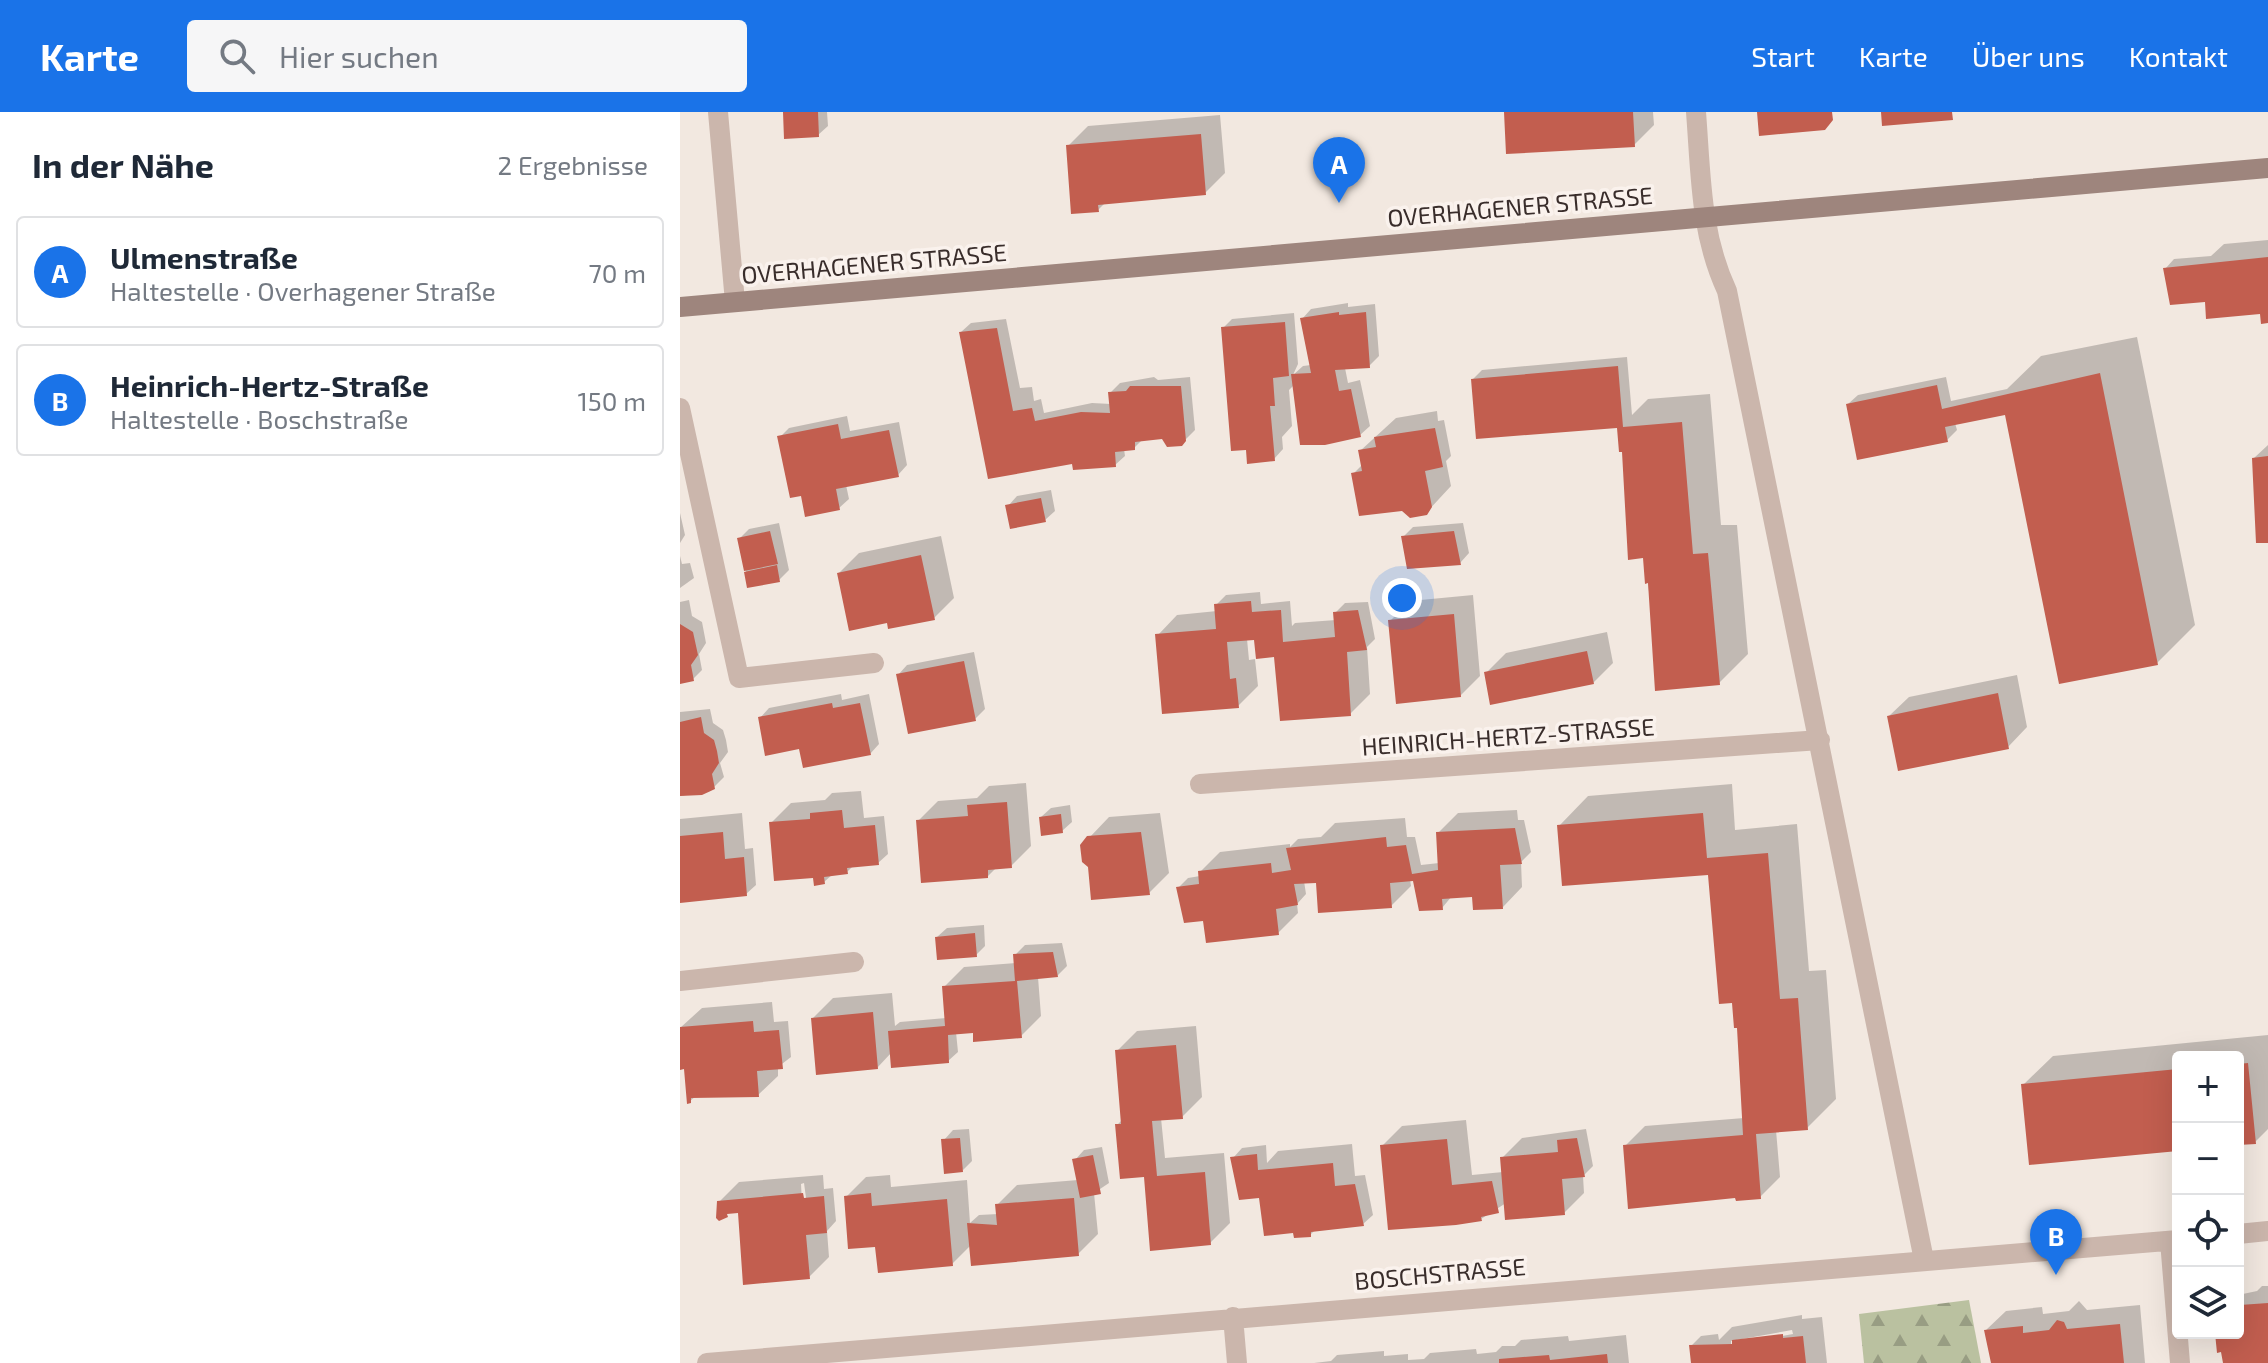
<!DOCTYPE html>
<html lang="de">
<head>
<meta charset="utf-8">
<style>
  :root { --surface:#fff; --page:#f6f6f7; --text:#1f2937; --muted:#747a83; --line:#e0e1e3; --accent:#1a73e8 }
  body { margin:0; font-family:"Exo 2",sans-serif; background:var(--page); color:var(--text) }
  .controls { position:absolute; right:24px; bottom:24px; display:grid; overflow:hidden; border-radius:8px; box-shadow:0 8px 32px #0002 }
  .controls button { width:72px; height:72px; display:grid; place-items:center; padding:0; border:0; border-bottom:2px solid var(--line); background:var(--surface); color:var(--text); font:40px sans-serif }
  .you { position:absolute; left:722px; top:486px; width:28px; height:28px; margin:-20px; border:6px solid #fff; border-radius:50%; background:#1a73e8; box-shadow:0 0 0 12px #1a73e833 }
  .badge { display:grid; place-items:center; width:52px; height:52px; border-radius:50%; background:var(--accent); color:#fff; font-size:26px; font-weight:700 }
  .pin { position:absolute; translate:-50% -66px; filter:drop-shadow(0 2px 4px #0008) }
  .pin::after { content:''; position:absolute; top:42px; width:28px; height:24px; background:inherit; clip-path:polygon(0 0,100% 0,50% 100%) }
  .list { margin:0; padding:0; list-style:none }
  h2 { display:flex; justify-content:space-between; align-items:center; height:104px; margin:0; padding:0 32px; font-size:34px }
  h2 small { font-size:26px; font-weight:400; color:var(--muted) }
  .list li { display:grid; grid-template-columns:52px 1fr auto; gap:24px; align-items:center; box-sizing:border-box; height:112px; margin:0 16px 16px; padding:0 16px; border:2px solid var(--line); border-radius:8px }
  .list b { display:block; font-size:30px; white-space:nowrap }
  .list p { margin:0; font-size:26px; white-space:nowrap; color:var(--muted) }
  .list em { font-size:26px; font-style:normal; color:var(--muted) }
  .icon { flex:none; width:44px; height:44px; fill:none; stroke:currentColor; stroke-width:2; stroke-linecap:round; stroke-linejoin:round }
  .map { position:relative; flex:none; width:1588px; height:1251px; overflow:hidden }
  header { display:flex; align-items:center; gap:48px; box-sizing:border-box; height:112px; padding:0 40px; background:var(--accent); color:#fff }
  header strong { font-size:38px }
  nav { display:flex; gap:44px; margin-inline-start:auto; font-size:28px }
  .search { width:560px; height:72px; background:var(--page); display:flex; align-items:center; gap:20px; box-sizing:border-box; padding:0 28px; border-radius:8px; color:var(--muted); font-size:30px }
  main { display:flex }
  aside { flex:1; background:var(--surface) }
  .map>svg:first-child { display:block }
  .forest { fill:url(#forest-firs) }
  .shadow { fill:#0003; fill-rule:evenodd }
  .building { fill:#c25e4f }
  .lines { fill:none; stroke-linecap:round; stroke-linejoin:round }
  .minor { stroke:#cbb6ac; stroke-width:20 }
  .secondary { stroke:#9e857d; stroke-width:20 }
  .labels { text-anchor:middle; dominant-baseline:central; stroke-width:7; stroke-linejoin:round; paint-order:stroke }
  .street-label { font-size:24px; fill:#392d2b; stroke:#faf2ed }
</style>
</head>
<body>
<header>
<strong>Karte</strong>
<div class="search"><svg class="icon" aria-label="search" viewBox="0 0 24 24"><circle cx="10" cy="10" r="6"/><path d="M15 15l6 6"/></svg>Hier suchen</div>
<nav><a>Start</a><a>Karte</a><a>Über uns</a><a>Kontakt</a></nav>
</header>
<main>
<aside>
<h2>In der Nähe<small>2 Ergebnisse</small></h2>
<ul class="list">
<li><span class="badge">A</span><div><b>Ulmenstraße</b><p>Haltestelle · Overhagener Straße</p></div><em>70 m</em></li>
<li><span class="badge">B</span><div><b>Heinrich-Hertz-Straße</b><p>Haltestelle · Boschstraße</p></div><em>150 m</em></li>
</ul>
</aside>
<div class="map">
<svg width="1588" height="1251" viewBox="0 0 1588 1251">
  <defs>
    <pattern id="forest-firs" width="22" height="20" patternUnits="userSpaceOnUse" patternTransform="scale(2)"><rect width="22" height="20" fill="#bac1a0"/><path d="M5 1l3.5 6h-7zM16 11l3.5 6h-7z" fill="#989d83"/></pattern>
  </defs>
  <rect width="100%" height="100%" fill="#f2e8e0"/>
  <path class="forest" d="M1289 1188 1301 1251H1184L1179 1202Z"/>
  <path class="shadow" d="M105 0H147L148 14 138 23Z
    M826 0H973L974 13 954 33Z
    M540 3 545 61 525 81 426 90 418 98 388 34 408 14Z
    M1588 128V209L1582 200 1527 185 1485 157 1494 147 1531 144 1544 132Z
    M668 191V195L695 192 699 244 689 254 665 256 668 271 680 268 690 314 680 323 614 273 609 278 612 314 602 325 603 337 594 347 543 216 552 207 614 201 618 252 613 263 623 254 631 253 622 207 631 197Z
    M326 207 340 276 352 275 354 289 361 287 364 301 412 291 431 292 430 281 440 271 474 265 478 268 510 265 515 318 501 332 483 325 463 327 454 336 444 337 445 344 435 353 394 349 345 359 281 220 291 211Z
    M1457 225 1515 513 1477 551 1326 299 1275 311 1277 318 1267 328 1168 292 1178 283 1266 265 1271 289 1327 277 1361 244Z
    M947 245 952 303 968 287 1030 282 1041 413H1057L1068 542 1039 571 977 551 965 444 939 316 793 267 802 258Z
    M757 299 758 309 764 308 771 344 766 349 771 374 746 401 673 362 683 352 680 339 716 306Z
    M167 304 170 319 219 310 227 353 218 363 166 373 169 387 159 396 123 381 100 325 109 316Z
    M1588 333V429L1574 346Z
    M371 378 375 399 365 408 328 394 337 384Z
    M0 401 5 423 0 431Z
    M99 411 109 458 99 468 69 474 59 427 69 417Z
    M783 411 789 441 780 451 723 425 733 415Z
    M261 424 274 486 254 506 209 509 159 461 179 441Z
    M0 444 2 452 10 451 14 466 0 476Z
    M580 480 581 492 610 489 612 514 615 511 656 508 655 501 665 491 688 490 695 527 687 535 690 582 670 602 576 526 567 527 569 548 575 547 578 574 558 594 478 523 497 503 537 499 536 493 546 483Z
    M793 483 800 564 780 584 710 509 730 489Z
    M9 488 12 504 22 510 26 531 19 542 22 558 13 567 0 570V490Z
    M927 520 933 551 913 571 806 561 826 541Z
    M294 540 305 597 295 607 218 563 227 553Z
    M1337 563 1347 615 1328 635 1209 604 1229 585Z
    M161 582 162 588 189 582 199 632 190 642 121 635 80 606 89 596Z
    M30 597 33 611 43 618 46 628 48 640 40 651 44 665 30 679 0 684V600Z
    M346 671 351 734 331 754 317 755 308 764 238 709 258 689 297 686 309 674Z
    M1052 672 1055 718 1117 712 1129 859 1146 858 1156 987 1127 1016 1096 1018 1100 1065 1080 1085 945 1034 965 1014 1064 1006 1059 914 1030 760 879 714 908 684Z
    M181 679 184 706 204 704 208 742 198 751 174 753 167 760 153 762 144 770 91 711 111 691 145 688 152 681Z
    M390 693 392 710 382 719 361 705 371 696Z
    M837 698 838 708H844L851 740 841 750 842 775 823 795 794 783 772 784 762 796 735 767H730L731 774 711 794 637 766 624 769 626 782 617 792 618 801 598 821 525 804 498 776 508 766 520 764V760L540 740 610 732V735L618 727 641 725 655 711 725 706 727 725H735L741 753 759 751 758 721 778 701Z
    M62 701 65 737 73 736 76 773 66 782 0 789V707Z
    M480 701 489 761 469 781 410 754 409 726 429 705Z
    M304 813 305 834 296 843 257 825 267 816Z
    M382 831 387 854 377 864 358 865 361 904 341 924 276 920 278 940 268 949 212 940 197 956 133 906 153 886 212 881 215 914 220 910 266 906 264 875 284 855 336 851 335 843 345 833Z
    M92 890 94 910 108 909 111 945 98 955V964L78 983 16 984 10 989 0 916 22 896Z
    M516 914 522 985 502 1005 481 1006 485 1046 544 1041 550 1111 530 1131 466 1066 437 1013 443 1007 437 939 457 919Z
    M1588 923V1017L1575 1030 1558 1031V945H1498V1037L1343 973 1373 944Z
    M786 1008 792 1063 823 1060 822 1046 842 1026 906 1017 913 1054 903 1064 904 1081 884 1101 826 1091 801 1107 702 1034 722 1014Z
    M289 1017 292 1049 283 1058 264 1028 273 1018Z
    M672 1032 675 1064 685 1063 693 1103 683 1112 636 1117 630 1123 614 1119 553 1046 562 1036 586 1033 587 1051 598 1039Z
    M422 1035 429 1071 414 1081 418 1122 398 1142 291 1133 272 1152 197 1132 166 1085 186 1065 210 1063 211 1075 287 1068 290 1111 299 1103 318 1102 317 1093 337 1073 398 1068 395 1048 404 1038Z
    M143 1063 144 1077 153 1076 156 1109 147 1119 149 1145 129 1165 59 1099 39 1090 59 1070ZM124 1071 126 1086 122 1090 121 1072Z
    M1582 1174H1588V1251H1545L1537 1221H1558V1183L1577 1179Z
    M1399 1189 1407 1198 1460 1193 1465 1251H1313L1306 1218 1326 1199 1362 1195 1363 1202 1389 1199Z
    M1122 1203V1207L1142 1205 1147 1251H1013L1011 1234 1021 1224 1038 1222 1039 1228 1052 1215ZM1112 1218 1113 1222 1051 1233V1229Z
    M946 1223 949 1251H634L651 1249 657 1243 704 1239V1244L728 1242V1248L744 1247 750 1241 796 1237 797 1242 816 1240 822 1234H835L841 1228 888 1224 889 1229Z"/>
  <path class="building" d="M103 0H138L139 25 104 27Z
    M824 0H953L955 35 826 42Z
    M1077 0H1152L1153 8 1145 18 1079 24Z
    M1201 0H1272L1273 8 1202 14Z
    M521 22 526 83 418 93 419 100 391 102 386 33Z
    M1588 145V211L1581 212 1580 202 1526 207 1525 190 1490 193 1483 156Z
    M659 200V203L686 200 690 256 655 258 659 279 671 277 681 325 645 333H620L611 262 631 261 620 206Z
    M605 210 609 264 593 266 595 294H590L595 349 567 352 566 338 551 339 541 215Z
    M317 216 333 299 352 296 355 309 401 300 430 301 428 280 446 279 450 274H501L506 329 502 334 487 335 482 327 455 330V338L435 340 436 355 393 358 392 352 308 367 279 220Z
    M938 254 943 315 1002 310 1013 442 1028 441 1040 573 975 579 968 471 965 472 963 446 948 448 942 340H939L937 316 796 327 791 267Z
    M1420 261 1478 553 1379 572 1325 303 1265 315 1268 330 1177 348 1166 292 1257 273 1262 297Z
    M158 312 161 327 209 318 219 365 156 377 160 398 125 405 121 384 110 386 97 324Z
    M755 316 763 355 745 359 752 395 747 403 730 406 722 399 679 404 671 361 682 359 678 338 696 335 694 325Z
    M1588 344V431H1576L1572 346Z
    M361 386 366 410 330 417 325 393Z
    M90 419 98 452 64 459 57 426Z
    M774 419 781 453 727 457 721 424Z
    M241 443 255 508 208 517 207 511 169 519 157 461Z
    M97 453 100 470 67 476 64 460Z
    M571 489 572 500 601 498 603 530 655 525 653 500 678 498 687 538 667 540 671 604 600 609 594 545 576 547 574 528 547 530 550 567 556 566 559 596 482 602 475 522 536 517 534 492Z
    M774 502 781 585 716 592 708 508Z
    M0 512 13 520 18 543 11 553 14 569 0 572Z
    M907 539 914 572 810 593 804 560Z
    M284 549 296 609 228 622 216 562Z
    M1318 581 1329 637 1218 659 1207 604Z
    M152 591 153 596 180 591 191 643 123 656 119 637 85 644 78 605Z
    M21 605 24 621 34 628 37 639 39 651 32 662 35 677 22 683 0 684V610Z
    M327 690 332 756 308 758V766L241 771 236 708 288 704 287 693Z
    M162 698 164 716 195 713 199 753 167 756 168 762 144 765 145 772 134 774 133 766 94 769 89 710 130 707V701Z
    M1023 701 1027 746 1088 741 1100 887 1118 886 1128 1018 1076 1022 1081 1087 1056 1089 1055 1086 948 1097 943 1033 1063 1023 1057 916H1054L1052 891 1039 892 1028 763 882 774 877 713Z
    M381 702 383 721 361 724 359 705Z
    M835 716 842 752 820 753 823 797 793 798 792 785 762 787 763 798 739 799 733 769 710 771 712 796 638 801 636 771 614 772 618 793 596 797 599 823 526 831 523 809 504 811 496 775 519 772 518 759 591 751 592 761 611 758 606 736 706 725 707 735 726 733 732 762 758 758 756 720Z
    M43 720 45 747 64 745 67 784 0 791V724Z
    M461 720 470 783 411 788 408 755 402 750 400 733 407 724Z
    M295 821 297 845 257 848 255 825Z
    M373 840 378 865 337 869 342 926 293 930V921L268 923 269 951 211 956 208 919 265 914 262 874 335 869 333 842Z
    M193 900 198 957 136 963 131 906Z
    M73 909 74 920 99 918 103 957 77 959 79 985 11 986V991L7 992 4 957 0 958V915Z
    M496 933 503 1007 472 1009 477 1064 525 1060 531 1133 470 1139 464 1065 440 1067 435 1012H441L435 938Z
    M1568 951 1576 1032 1558 1033V952Z
    M1498 957V1039L1349 1053 1341 972Z
    M280 1026 283 1060 264 1062 261 1027Z
    M897 1026 905 1065 882 1067 885 1103 825 1108 820 1045 878 1040 877 1028Z
    M767 1027 772 1073 812 1069 819 1101 801 1105 802 1109 776 1113 708 1118 700 1033Z
    M577 1042 578 1058 653 1051 655 1074 675 1072 684 1114 631 1120V1125L614 1126 613 1121 584 1124 579 1086 559 1088 550 1045Z
    M413 1043 421 1082 400 1086 392 1047Z
    M123 1081 124 1086 144 1084 147 1121 126 1123 130 1167 63 1173 58 1101 47 1102 48 1105 39 1109 36 1106 37 1089Z
    M191 1081 192 1094 267 1087 273 1154 198 1161 195 1135 168 1137 164 1084Z
    M394 1086 399 1144 291 1154 287 1111 317 1113 315 1092Z
    M1588 1191V1251H1543L1541 1240 1537 1241 1535 1221H1558L1560 1193Z
    M1377 1208 1384 1210 1387 1217 1440 1212 1444 1251H1311L1304 1218 1343 1214V1221L1369 1218Z
    M1103 1222V1226L1123 1224 1126 1251H1011L1009 1233 1052 1232V1228Z
    M927 1242 928 1251H819V1247L869 1243 870 1248Z"/>
  <g class="lines">
    <path class="minor" d="M38 0 55 190
      M1016 0C1021 63 1020 121 1047 179L1244 1148
      M0 296 59 566 194 551
      M520 672 1140 628
      M0 869 174 850
      M1558 1122 1588 1119
      M1490 1129 1500 1251
      M553 1205 557 1251
      M27 1251 1498 1128"/>
    <path class="secondary" d="M0 195 1588 56"/>
  </g>
  <g class="labels">
    <g class="street-label">
      <text transform="translate(840 94) rotate(-5)">OVERHAGENER STRASSE</text>
      <text transform="translate(194 151) rotate(-5)">OVERHAGENER STRASSE</text>
      <text transform="translate(828 624) rotate(-4)">HEINRICH-HERTZ-STRASSE</text>
      <text transform="translate(760 1161) rotate(-5)">BOSCHSTRASSE</text>
    </g>
  </g>
</svg>
<div class="controls">
<button>+</button>
<button>−</button>
<button><svg class="icon" aria-label="locate" viewBox="0 0 24 24"><circle cx="12" cy="12" r="6"/><path d="M12 2v4M12 18v4M2 12h4M18 12h4"/></svg></button>
<button><svg class="icon" aria-label="layers" viewBox="0 0 24 24"><path d="M12 4l9 5-9 5-9-5zM3 14l9 5 9-5"/></svg></button>
</div>
<div class="you"></div>
<div class="pin badge" style="left:659px;top:91px">A</div>
<div class="pin badge" style="left:1376px;top:1163px">B</div>
</div>
</main>
</body>
</html>
